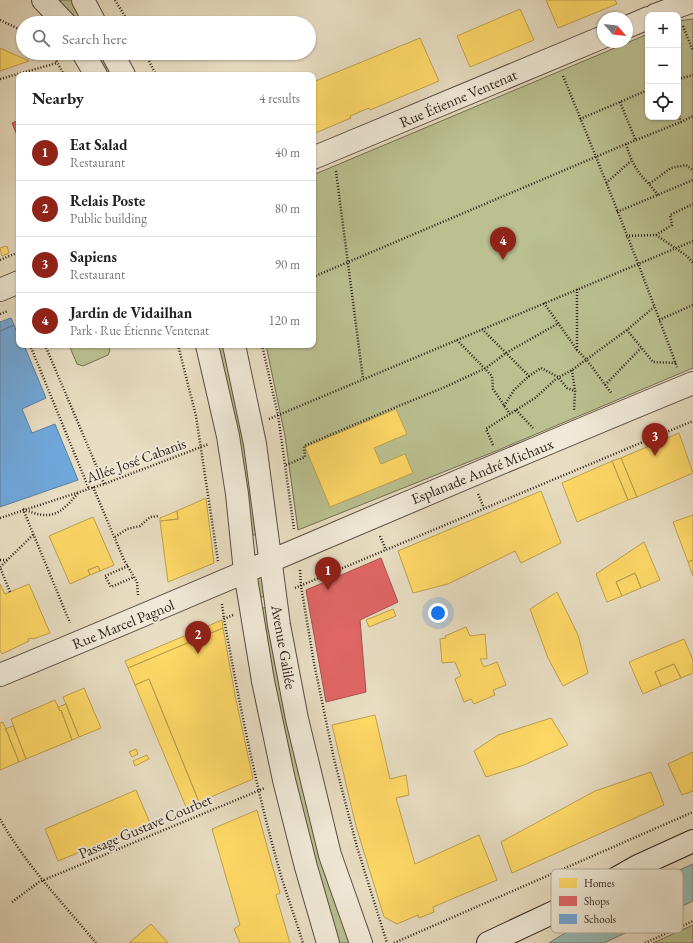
<!DOCTYPE html>
<html lang="en">
<head>
<meta charset="utf-8">
<style>
  :root { --surface:#fff; --page:#f2f2f2; --text:#202124; --muted:#757577; --line:#e0e0e0; --accent:#8f2418 }
  body { margin:0; font-family:"EB Garamond",serif; background:var(--page); color:var(--text) }
  .controls { position:absolute; right:12px; top:12px; display:grid; overflow:hidden; border-radius:8px; box-shadow:0 1px 3px #0004 }
  .controls button { width:36px; height:36px; display:grid; place-items:center; padding:0; border:0; border-bottom:1px solid var(--line); background:var(--surface); color:var(--text); font:20px sans-serif }
  .compass { position:absolute; left:597px; top:12px; width:36px; height:36px; border-radius:50%; background:var(--surface); box-shadow:0 1px 3px #0004; rotate:118deg }
  .you { position:absolute; left:438px; top:613px; width:14px; height:14px; margin:-10px; border:3px solid #fff; border-radius:50%; background:#1a73e8; box-shadow:0 0 0 6px #1a73e833 }
  .badge { display:grid; place-items:center; width:26px; height:26px; border-radius:50%; background:var(--accent); color:#fff; font-size:13px; font-weight:700 }
  .pin { position:absolute; translate:-50% -33px; filter:drop-shadow(0 1px 2px #0008) }
  .pin::after { content:''; position:absolute; top:21px; width:14px; height:12px; background:inherit; clip-path:polygon(0 0,100% 0,50% 100%) }
  .list { margin:0; padding:0; list-style:none }
  h2 { display:flex; justify-content:space-between; align-items:center; height:52px; margin:0; padding:0 16px; font-size:17px }
  h2 small { font-size:13px; font-weight:400; color:var(--muted) }
  .list li { display:grid; grid-template-columns:26px 1fr auto; gap:12px; align-items:center; box-sizing:border-box; height:56px; padding:0 16px; border-top:1px solid var(--line) }
  .list b { display:block; font-size:15px; white-space:nowrap }
  .list p { margin:0; font-size:13px; white-space:nowrap; color:var(--muted) }
  .list em { font-size:13px; font-style:normal; color:var(--muted) }
  .icon { flex:none; width:22px; height:22px; fill:none; stroke:currentColor; stroke-width:2; stroke-linecap:round; stroke-linejoin:round }
  .map { position:relative; flex:none; width:693px; height:943px; overflow:hidden }
  .search { position:absolute; background:var(--surface); box-shadow:0 1px 3px #0004; left:16px; top:16px; width:300px; height:44px; display:flex; align-items:center; gap:10px; box-sizing:border-box; padding:0 14px; border-radius:22px; color:var(--muted); font-size:15px }
  .panel { position:absolute; background:var(--surface); box-shadow:0 1px 3px #0004; left:16px; top:72px; width:300px; height:276px; border-radius:8px }
  .map>svg:first-child { display:block }
  .green { fill:#bac090; stroke:#726e54 }
  .water { fill:#97bcb4; stroke:#6c7c75 }
  .homes { fill:#ffd966; stroke:#bfa14e }
  .shops { fill:#e06666; stroke:#aa504e }
  .schools { fill:#6fa8dc; stroke:#5b7ea1 }
  .lines { fill:none; stroke-linecap:round; stroke-linejoin:round }
  .street-casing { stroke:#5a4d42; stroke-width:24 }
  .secondary-casing { stroke:#2b1d17; stroke-width:24 }
  .path { stroke:#2b1d17; stroke-width:2.5; stroke-dasharray:1 2; stroke-linecap:butt }
  .street { stroke:#f0e9d7; stroke-width:22 }
  .secondary { stroke:#f0e9d7; stroke-width:22 }
  .labels { text-anchor:middle; dominant-baseline:central; stroke-width:4; stroke-linejoin:round; paint-order:stroke }
  .street-label { font-size:15px; fill:#2b1d17; stroke:#f0e9d7 }
  .key { fill:#f0e9d7; stroke:#b5ac9d; stroke-width:1 }
  .key-label { font-size:11px; fill:#2b1d17 }
</style>
</head>
<body>
<div class="map">
<svg width="693" height="943" viewBox="0 0 693 943">
  <rect width="100%" height="100%" fill="#e8ddc2"/>
  <filter id="stains"><feTurbulence type="fractalNoise" baseFrequency=".005" numOctaves="4"/><feColorMatrix values="0 0 0 0 .2 0 0 0 0 .09 0 0 0 0 .02 0 0 0 .5 -.17"/></filter>
  <radialGradient id="worn" r=".72"><stop offset=".6" stop-color="#630" stop-opacity="0"/><stop offset="1" stop-color="#630" stop-opacity=".3"/></radialGradient>
  <path class="green" d="M60 0H76L90 23H73Z
    M693 19V368L496 451 298 530 285 436 266 345H313V175L648 34V117H678V21Z
    M91 53H107L119 75H103Z
    M69 345H108L110 350 108 355 83 366 77 364Z
    M212 345H227L261 532 247 538Z
    M259 577H264L269 594 255 600 253 580Z
    M271 605 352 943H337L303 832 256 611Z
    M693 925V943H653Z"/>
  <path class="water" d="M693 864V901L604 943H549L634 890Z"/>
  <path class="homes" d="M546 0H615L617 4 558 28Z
    M520 9 534 40 470 67 457 36Z
    M420 38 439 81 370 110 369 108 350 116 351 118 313 134V82Z
    M0 48 29 61 0 71Z
    M7 246 9 253 2 256 0 248Z
    M396 409 407 434 374 448 381 464 405 454 413 473 330 507 305 447Z
    M679 433 693 473 637 497 621 458Z
    M621 458 637 497 628 500 612 461Z
    M612 461 628 500 577 522 562 483Z
    M541 491 561 543 521 563 515 551 448 584 413 593 398 551Z
    M206 498 214 563 168 582 160 521 178 519 177 511Z
    M177 511 178 519 160 521V518Z
    M693 515V560L688 562 673 522Z
    M93 517 114 565 100 571 98 566 88 570 90 575 70 584 49 536Z
    M644 542 660 580 641 588 635 573 616 582 622 596 607 602 596 574Z
    M693 560V576L688 562Z
    M98 566 100 571 90 575 88 570Z
    M635 573 641 588 622 596 616 582Z
    M0 584 5 594 29 584 50 633 33 639 32 638 28 639 29 641 2 654 0 650Z
    M557 592 578 635 588 673 563 686 548 658 530 609Z
    M393 609 396 616 369 627 366 620Z
    M222 620 223 628 128 668 125 661Z
    M466 627 470 636 485 634 487 659H480L484 667 497 662 506 685 493 690 495 695 474 704 471 699 464 702 455 679 461 676 455 662 442 663 440 639 446 638 445 636Z
    M223 628 235 695 253 779 199 802 149 679 135 685 128 668Z
    M684 639 693 660V673L681 678 674 664 655 672 661 686 643 694 629 662Z
    M674 664 681 678 661 686 655 672Z
    M149 679 199 802 186 807 135 685Z
    M84 688 101 728 79 737 63 697Z
    M55 700 60 711 61 710 72 740 26 759 11 719Z
    M66 704 79 737 72 740 61 710 60 711 58 707Z
    M375 715 390 779 406 775 409 795 396 798 415 864 479 835 497 880 433 907 434 912 419 918 418 915 397 924 384 917 356 826 332 725Z
    M551 718 568 745 524 765 486 777 474 751 498 735Z
    M3 722 19 762 0 770V723Z
    M13 726 26 759 19 762 9 738 10 737 5 729Z
    M136 749 138 754 132 757 129 752Z
    M693 752V791L682 795 668 764Z
    M147 755 149 759 135 766 133 761Z
    M651 772 664 805 512 873 501 842 595 791Z
    M136 790 150 823 58 861 45 829Z
    M257 810 280 893 276 895 290 943H240L234 929 240 925 212 829Z
    M151 924 168 943H129Z"/>
  <path class="shops" d="M19 120V140L12 123Z
    M381 558 398 602 360 620 366 692 326 702 306 590Z"/>
  <path class="schools" d="M11 318 14 325 0 331V322Z
    M14 325 19 337V345H24L46 398 22 409 32 433 55 424 78 480 0 507V331Z"/>
  <g class="lines">
    <g class="street-casing">
      <path id="street" d="M43 0 65 23
        M83 0 95 23
        M655 15 693 1
        M627 27 648 18
        M83 53 96 75
        M112 53 124 75
        M313 158 603 37
        M0 290 19 282
        M207 345 228 436 237 494 245 572 263 681 284 780 306 867 328 943
        M234 345 255 444 279 625 297 719 330 855 361 943
        M0 675C232 579 461 478 693 383"/>
    </g>
    <g class="secondary-casing">
      <path id="secondary" d="M488 943 569 905 638 866 693 841"/>
    </g>
    <path class="path" d="M115 0 129 23
      M0 20 23 31
      M683 26 693 51
      M52 53 64 75
      M145 53 156 75
      M563 76C603 173 641 269 677 367
      M0 79 57 63
      M678 79 693 75
      M620 102 636 141
      M678 113 681 122
      M580 119 648 90
      M626 144C631 161 636 171 649 184
      M336 171 363 379
      M606 183 631 161
      M658 195 649 184 671 168 686 165 693 170
      M617 212 693 180
      M656 235 672 225 670 215 693 204
      M626 236 656 235 687 256 693 263
      M0 260 19 252
      M313 277 626 144 681 122 693 116
      M577 289V350
      M544 303 577 350 586 359 612 394
      M0 314 8 311
      M659 320 693 305
      M482 329 529 376 541 368 558 377 567 388 575 391
      M627 330 653 362 676 363
      M457 340 492 376 493 389 510 414
      M30 345 89 489
      M45 345 104 484
      M178 345 196 416 218 561
      M262 345 278 415 294 529
      M572 370 575 391 574 411
      M605 385 641 348
      M504 406 514 390 529 376
      M516 410 533 428
      M269 419 693 241
      M493 445 486 429 535 398 556 379 572 370 627 330 654 307
      M286 465 305 457 304 446 384 412 445 387 486 368 506 353 559 323
      M93 487 124 560 137 582 138 595
      M478 494 484 508
      M23 509 70 623
      M23 509C51 521 60 515 78 493
      M0 518 104 484 209 444
      M380 536 386 550
      M115 537 127 529 140 526 150 517 158 516
      M0 560H7
      M128 566 105 576 111 587 134 577
      M300 570 301 586 314 663 334 759 357 847 387 943
      M295 588 693 421
      M10 592 0 567 33 535
      M222 604 224 619
      M233 615 224 619C239 701 255 784 278 865 285 891 295 917 303 943
      M0 819C25 864 63 903 96 943
      M12 902 39 882 265 788
      M394 943 693 812
      M645 943 693 921"/>
    <use href="#street" class="street"/>
    <use href="#secondary" class="secondary"/>
  </g>
  <g class="labels">
    <g class="street-label">
      <text transform="translate(458 98) rotate(-23)">Rue Étienne Ventenat</text>
      <text transform="translate(136 460) rotate(-20)">Allée José Cabanis</text>
      <text transform="translate(482 471) rotate(-22)">Esplanade André Michaux</text>
      <text transform="translate(123 624) rotate(-22)">Rue Marcel Pagnol</text>
      <text transform="translate(284 647) rotate(80)">Avenue Galilée</text>
      <text transform="translate(145 826) rotate(-23)">Passage Gustave Courbet</text>
    </g>
  </g>
  <rect x="551" y="869" width="132" height="64" rx="6" class="key"/>
  <rect x="559" y="878" width="18" height="10" fill="#ffd966"/>
  <rect x="559" y="896" width="18" height="10" fill="#e06666"/>
  <rect x="559" y="914" width="18" height="10" fill="#6fa8dc"/>
  <g class="key-label">
    <text x="584" y="887">Homes</text>
    <text x="584" y="905">Shops</text>
    <text x="584" y="923">Schools</text>
  </g>
  <rect width="100%" height="100%" filter="url(#stains)"/>
  <rect width="100%" height="100%" fill="url(#worn)"/>
</svg>
<div class="controls">
<button>+</button>
<button>−</button>
<button><svg class="icon" aria-label="locate" viewBox="0 0 24 24"><circle cx="12" cy="12" r="6"/><path d="M12 2v4M12 18v4M2 12h4M18 12h4"/></svg></button>
</div>
<svg class="compass" viewBox="-18 -18 36 36"><path d="M0-13l5 13h-10z" fill="#e53935"/><path d="M0 13l5-13h-10z" fill="#757577"/></svg>
<div class="you"></div>
<div class="pin badge" style="left:328px;top:590px">1</div>
<div class="pin badge" style="left:198px;top:654px">2</div>
<div class="pin badge" style="left:655px;top:456px">3</div>
<div class="pin badge" style="left:503px;top:260px">4</div>
<div class="search"><svg class="icon" aria-label="search" viewBox="0 0 24 24"><circle cx="10" cy="10" r="6"/><path d="M15 15l6 6"/></svg>Search here</div>
<section class="panel">
<h2>Nearby<small>4 results</small></h2>
<ul class="list">
<li><span class="badge">1</span><div><b>Eat Salad</b><p>Restaurant</p></div><em>40 m</em></li>
<li><span class="badge">2</span><div><b>Relais Poste</b><p>Public building</p></div><em>80 m</em></li>
<li><span class="badge">3</span><div><b>Sapiens</b><p>Restaurant</p></div><em>90 m</em></li>
<li><span class="badge">4</span><div><b>Jardin de Vidailhan</b><p>Park · Rue Étienne Ventenat</p></div><em>120 m</em></li>
</ul>
</section>
</div>
</body>
</html>
